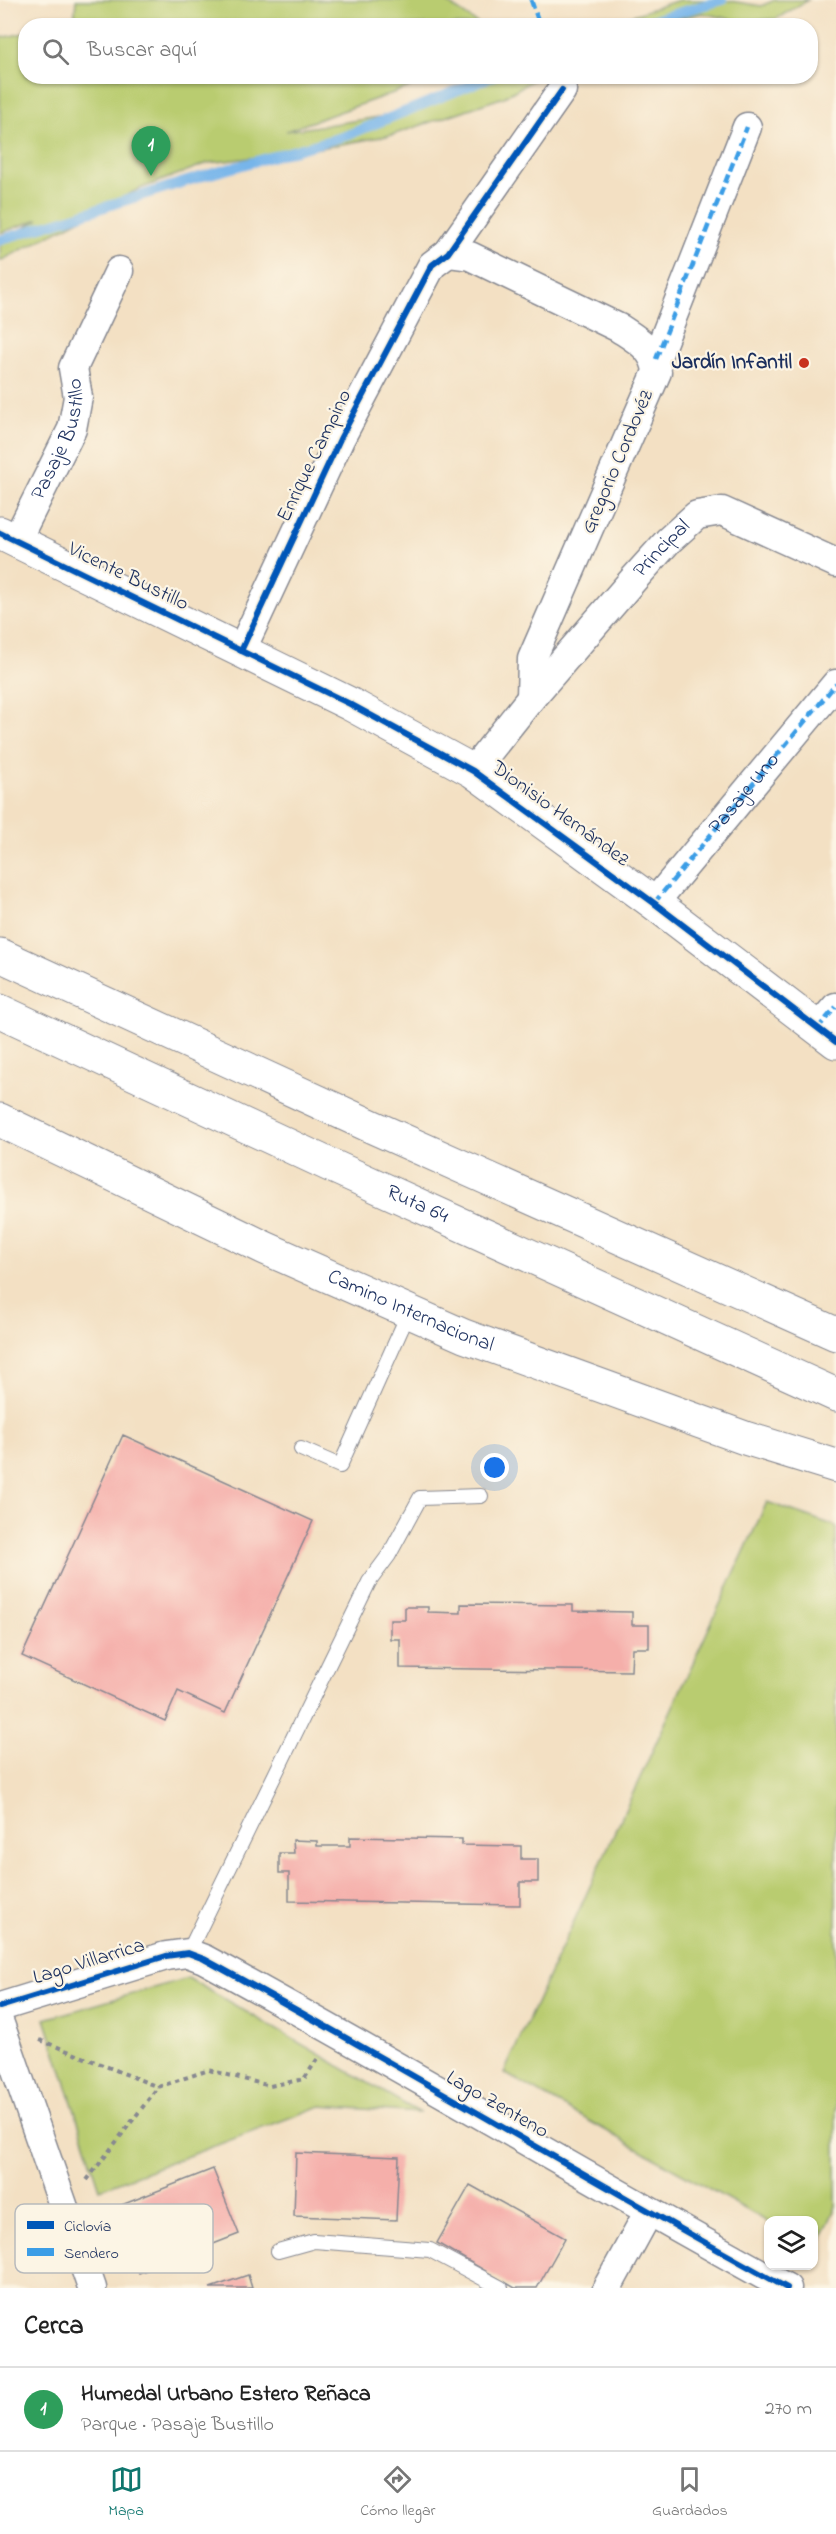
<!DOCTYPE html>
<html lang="es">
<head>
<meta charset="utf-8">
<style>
  :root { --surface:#fff; --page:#f6f6f6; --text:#222; --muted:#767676; --line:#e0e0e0; --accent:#0f766e }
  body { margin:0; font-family:"Indie Flower",sans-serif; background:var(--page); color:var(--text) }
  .controls { position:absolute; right:18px; bottom:18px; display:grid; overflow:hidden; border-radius:12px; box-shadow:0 2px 4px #0004 }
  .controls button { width:54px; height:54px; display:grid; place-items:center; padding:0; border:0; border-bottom:2px solid var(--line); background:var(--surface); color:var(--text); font:30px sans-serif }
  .you { position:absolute; left:495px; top:1468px; width:21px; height:21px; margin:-15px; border:4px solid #fff; border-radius:50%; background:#1a73e8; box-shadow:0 0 0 9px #1a73e833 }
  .badge { display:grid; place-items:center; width:39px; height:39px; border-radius:50%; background:var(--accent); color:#fff; font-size:20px; font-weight:700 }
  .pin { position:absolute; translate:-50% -50px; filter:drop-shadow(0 2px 3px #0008) }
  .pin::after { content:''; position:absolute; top:32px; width:21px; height:18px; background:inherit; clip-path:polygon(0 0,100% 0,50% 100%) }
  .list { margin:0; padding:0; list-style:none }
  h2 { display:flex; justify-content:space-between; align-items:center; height:78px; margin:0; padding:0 24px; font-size:26px }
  h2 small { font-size:20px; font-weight:400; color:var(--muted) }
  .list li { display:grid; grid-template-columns:39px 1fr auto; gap:18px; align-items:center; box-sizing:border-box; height:84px; padding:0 24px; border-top:2px solid var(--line) }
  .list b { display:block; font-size:22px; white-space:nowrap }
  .list p { margin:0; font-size:20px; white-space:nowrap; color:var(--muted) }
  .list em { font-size:20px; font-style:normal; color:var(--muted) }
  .icon { flex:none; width:33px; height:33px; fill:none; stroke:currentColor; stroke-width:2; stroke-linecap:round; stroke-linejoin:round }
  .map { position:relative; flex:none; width:836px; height:2288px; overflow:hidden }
  .search { position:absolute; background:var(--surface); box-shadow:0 2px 4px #0004; left:18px; right:18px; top:18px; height:66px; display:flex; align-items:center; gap:15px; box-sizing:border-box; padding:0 21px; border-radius:24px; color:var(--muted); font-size:22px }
  .sheet { height:162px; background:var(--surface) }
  nav { display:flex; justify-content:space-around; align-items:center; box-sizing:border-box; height:84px; border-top:2px solid var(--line); background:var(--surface); font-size:16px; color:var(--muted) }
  nav a { display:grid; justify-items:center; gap:3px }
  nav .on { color:var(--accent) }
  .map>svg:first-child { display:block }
  .green { fill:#b9cc6f; stroke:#6a7e66; stroke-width:1.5 }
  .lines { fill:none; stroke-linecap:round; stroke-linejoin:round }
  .stream { stroke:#77b5ea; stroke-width:10 }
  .building { fill:#f5afaa }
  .lane-casing { stroke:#878890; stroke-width:16 }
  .street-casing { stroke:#878890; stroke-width:31 }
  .secondary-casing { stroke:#878890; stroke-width:35 }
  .highway-casing { stroke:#878890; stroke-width:35 }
  .path { stroke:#878890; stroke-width:4; stroke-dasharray:4.5 4.5; stroke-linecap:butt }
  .lane { stroke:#fff; stroke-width:14 }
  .street { stroke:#fff; stroke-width:28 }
  .secondary { stroke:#fff; stroke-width:33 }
  .highway { stroke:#fff; stroke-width:33 }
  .quiet { stroke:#3b9de6; stroke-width:4.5; stroke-dasharray:9 4.5; stroke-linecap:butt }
  .cycleway-casing { stroke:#fcf5e5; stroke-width:10 }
  .cycleway { stroke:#0057b8; stroke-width:6 }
  .poi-dot { fill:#c8321e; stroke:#fcf5e5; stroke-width:2 }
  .labels { text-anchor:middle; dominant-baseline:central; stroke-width:4.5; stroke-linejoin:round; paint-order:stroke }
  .poi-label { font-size:21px; font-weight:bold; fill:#1b2f5e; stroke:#fcf5e5; text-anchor:end }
  .street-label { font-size:21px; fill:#1b2f5e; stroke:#fcf5e5 }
  .key { fill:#fcf5e5; stroke:#b8babc; stroke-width:1.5 }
  .key-label { font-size:16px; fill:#1b2f5e }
</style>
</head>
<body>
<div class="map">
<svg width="836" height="2288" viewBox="0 0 836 2288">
  <rect width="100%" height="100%" fill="#fcf5e5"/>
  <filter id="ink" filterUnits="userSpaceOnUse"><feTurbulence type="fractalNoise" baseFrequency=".0167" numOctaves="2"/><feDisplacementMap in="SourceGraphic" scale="12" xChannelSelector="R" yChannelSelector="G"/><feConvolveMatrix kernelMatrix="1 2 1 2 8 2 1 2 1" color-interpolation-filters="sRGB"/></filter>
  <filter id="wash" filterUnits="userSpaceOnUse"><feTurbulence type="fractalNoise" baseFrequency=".008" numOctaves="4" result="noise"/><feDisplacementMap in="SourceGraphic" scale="24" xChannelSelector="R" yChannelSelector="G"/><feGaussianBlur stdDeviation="1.35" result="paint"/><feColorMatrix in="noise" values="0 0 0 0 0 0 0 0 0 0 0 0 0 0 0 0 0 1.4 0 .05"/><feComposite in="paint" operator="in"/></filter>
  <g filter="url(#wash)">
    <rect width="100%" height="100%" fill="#f3e0c3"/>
    <path class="green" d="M76 0H443L480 25H64L74 23Z
      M679 0H725L761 6 775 0H808L776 19 739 21 702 13 650 25H603Z
      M25 33 26 76 438 77 286 131 406 113 496 77H538L504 97 392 135 292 153 208 163 139 189 0 261V242L39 219 0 233V38Z
      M767 1502 836 1526V2206L817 2249 814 2247V2220L768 2222 504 2073Z
      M188 1978 420 2113 321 2106 100 2189 45 2019Z"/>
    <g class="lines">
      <path class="stream" d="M632 26 722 0
        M0 240 200 177 345 136 493 76"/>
    </g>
    <g id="blocks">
      <path class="building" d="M123 1435 313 1521 225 1713 178 1691 165 1721 22 1656Z
        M461 1604 573 1605V1611L632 1612V1625H649V1648H632L631 1671 400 1668V1639H390V1620H405V1607H428V1612L461 1613Z
        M350 1837 462 1839V1845L521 1846V1859H538V1882H520V1905L289 1901V1873H279V1853H294L293 1840 317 1841V1846H350Z
        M296 2153 399 2157 396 2220 294 2216Z
        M213 2169 239 2234 139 2273 114 2208Z
        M470 2185 565 2238 537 2288H515L437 2243Z
        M248 2275 252 2288H210Z"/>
    </g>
  </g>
  <g filter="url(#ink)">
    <use href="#blocks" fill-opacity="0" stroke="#878890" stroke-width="1.5"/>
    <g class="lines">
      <g class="lane-casing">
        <path id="lane" d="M301 1449 340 1466 409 1312
          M188 1953 369 1582 389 1555 420 1498 481 1496
          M278 2251 314 2241 430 2250 501 2288"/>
      </g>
      <g class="street-casing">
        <g id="street">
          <path d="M448 253 470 256 619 328C637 340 655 349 657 372L532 659 531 698"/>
          <path d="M656 359 747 127"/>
          <path id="s1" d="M16 541 72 429 78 397 73 368 119 271"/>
          <path d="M241 651 340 439 432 265 448 253 562 90"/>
          <path id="s2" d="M473 771 531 698 633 580 668 541 697 515 722 511 836 563"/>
          <path d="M654 903 836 684"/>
          <path d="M817 1029 836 1007"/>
          <path d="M0 2007 166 1956 188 1953 204 1959C400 2065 591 2181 787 2288"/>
          <path d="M0 2024 92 2288"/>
          <path d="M607 2288 648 2213"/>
        </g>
      </g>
      <g class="secondary-casing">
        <g id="secondary">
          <path d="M0 533 350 704 473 771 654 903 836 1042"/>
          <path id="s3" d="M0 1120 265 1248 464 1336 745 1438 836 1466"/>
        </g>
      </g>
      <g class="highway-casing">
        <g id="highway">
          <path d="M0 955 373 1127 836 1334"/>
          <path id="s4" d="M0 1011 330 1165 836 1395"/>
        </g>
      </g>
      <path class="path" d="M40 2040 158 2087
        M87 2180 158 2087 209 2070 270 2086 304 2079 318 2058"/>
      <use href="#lane" class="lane"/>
      <use href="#street" class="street"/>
      <use href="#secondary" class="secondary"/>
      <use href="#highway" class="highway"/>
      <g class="quiet">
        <path d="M531 0 540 26"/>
        <path d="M656 359 747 127"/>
        <path id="s5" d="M654 903 836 684"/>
        <path d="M817 1029 836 1007"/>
      </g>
      <g class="cycleway-casing">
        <path id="cycleway" d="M0 533 350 704 473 771 654 903 836 1042
          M241 651 340 439 432 265 448 253 562 90
          M0 2007 166 1956 188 1953 204 1959C400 2065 591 2181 787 2288"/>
      </g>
      <use href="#cycleway" class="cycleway"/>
    </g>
  </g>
  <circle class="poi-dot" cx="804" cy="363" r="6"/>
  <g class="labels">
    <g class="poi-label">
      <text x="792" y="363">Jardín Infantil</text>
    </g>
    <g class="street-label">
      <text stroke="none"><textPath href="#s1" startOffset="112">Pasaje Bustillo</textPath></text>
      <text transform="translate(315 456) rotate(-64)">Enrique Campino</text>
      <text transform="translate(618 462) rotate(-67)">Gregorio Cordovéz</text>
      <text stroke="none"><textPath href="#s2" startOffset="292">Principal</textPath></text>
      <text transform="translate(128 577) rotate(26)">Vicente Bustillo</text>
      <text stroke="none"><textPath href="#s5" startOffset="142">Pasaje Uno</textPath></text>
      <text transform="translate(560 814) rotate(36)">Dionisio Hernández</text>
      <text stroke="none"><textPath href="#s4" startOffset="460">Ruta 64</textPath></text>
      <text stroke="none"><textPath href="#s3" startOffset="453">Camino Internacional</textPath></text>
      <text transform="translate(89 1962) rotate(-17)">Lago Villarrica</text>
      <text transform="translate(497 2105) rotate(30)">Lago Zenteno</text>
    </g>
  </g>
  <rect x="15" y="2204" width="198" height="69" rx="9" class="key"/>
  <rect x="27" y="2221" width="27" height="8" fill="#0057b8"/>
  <rect x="27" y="2248" width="27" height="8" fill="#3b9de6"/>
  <g class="key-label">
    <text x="64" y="2231">Ciclovía</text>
    <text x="64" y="2258">Sendero</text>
  </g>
</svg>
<div class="controls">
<button><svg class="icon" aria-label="layers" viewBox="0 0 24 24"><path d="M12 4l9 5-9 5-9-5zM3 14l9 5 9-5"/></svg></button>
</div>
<div class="you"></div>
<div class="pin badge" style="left:151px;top:176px;background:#2e9e5b">1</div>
<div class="search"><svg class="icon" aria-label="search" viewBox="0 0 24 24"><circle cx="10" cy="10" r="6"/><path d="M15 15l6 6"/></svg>Buscar aquí</div>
</div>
<section class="sheet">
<h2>Cerca<small></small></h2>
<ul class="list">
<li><span class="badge" style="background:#2e9e5b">1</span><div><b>Humedal Urbano Estero Reñaca</b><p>Parque · Pasaje Bustillo</p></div><em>270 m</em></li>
</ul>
</section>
<nav>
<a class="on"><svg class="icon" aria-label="map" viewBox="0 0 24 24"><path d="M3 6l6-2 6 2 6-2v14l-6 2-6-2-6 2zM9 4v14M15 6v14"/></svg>Mapa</a>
<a><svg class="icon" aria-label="directions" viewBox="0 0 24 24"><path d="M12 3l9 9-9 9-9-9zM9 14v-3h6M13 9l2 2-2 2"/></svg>Cómo llegar</a>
<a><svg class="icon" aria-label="saved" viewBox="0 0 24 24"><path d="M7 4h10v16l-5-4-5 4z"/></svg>Guardados</a>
</nav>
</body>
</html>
